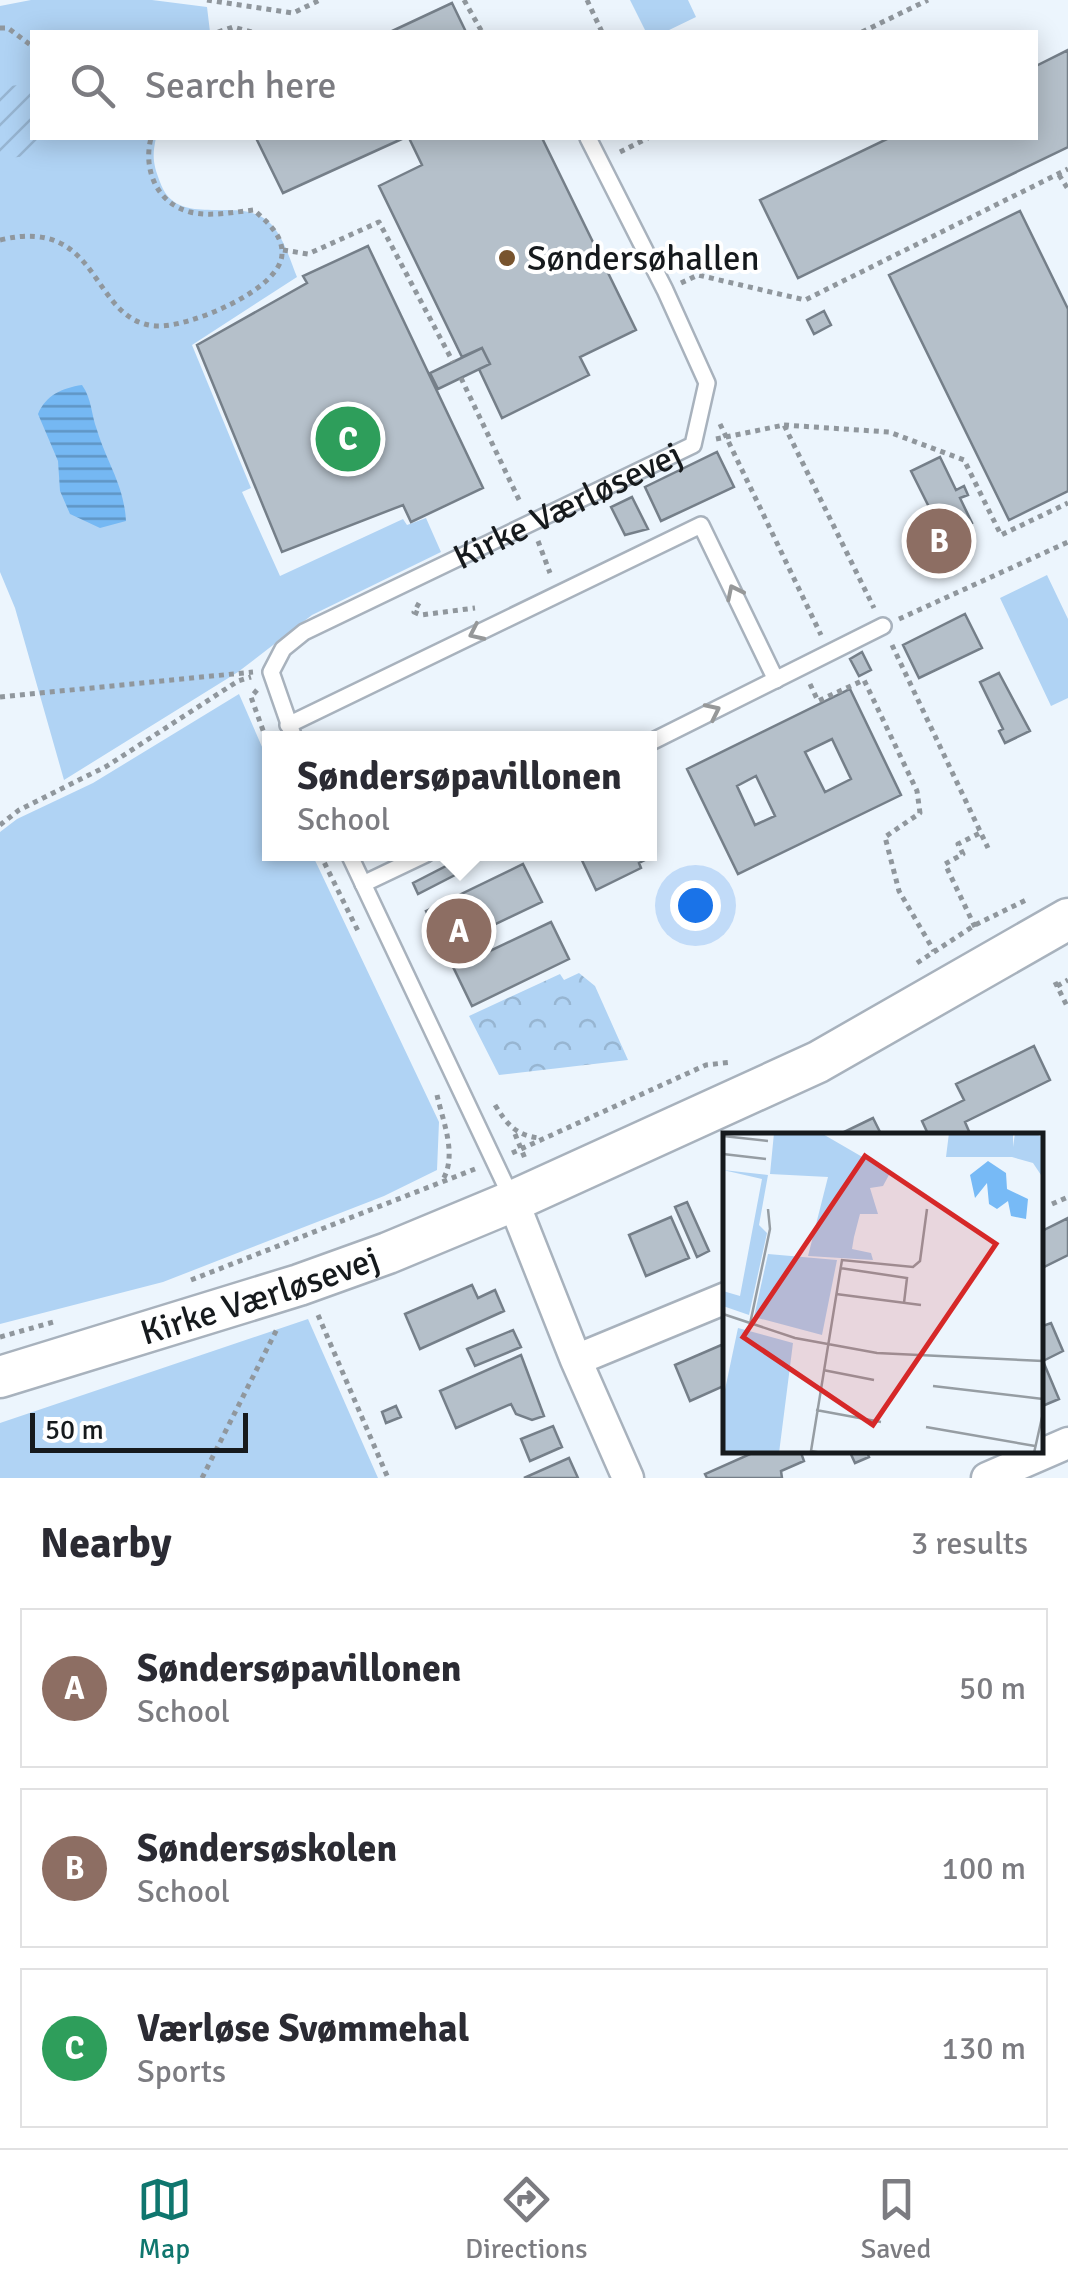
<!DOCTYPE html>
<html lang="en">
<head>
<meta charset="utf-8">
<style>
  :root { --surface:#fff; --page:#f7f7f7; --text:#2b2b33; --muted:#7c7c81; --line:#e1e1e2; --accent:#0f766e }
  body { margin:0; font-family:Signika,sans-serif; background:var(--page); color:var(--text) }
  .scale { position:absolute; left:30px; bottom:25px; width:218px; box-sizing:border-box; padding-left:10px; border:5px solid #161a1d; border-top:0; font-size:28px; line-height:35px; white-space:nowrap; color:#161a1d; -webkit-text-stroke:8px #fff; paint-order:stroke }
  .you { position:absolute; left:695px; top:905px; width:35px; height:35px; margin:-25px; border:8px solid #fff; border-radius:50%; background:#1a73e8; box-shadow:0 0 0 15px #1a73e833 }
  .badge { display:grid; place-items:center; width:65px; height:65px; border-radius:50%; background:var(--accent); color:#fff; font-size:32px; font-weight:700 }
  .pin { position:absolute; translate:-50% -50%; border:5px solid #fff; box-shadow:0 2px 10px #0006 }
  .popup { position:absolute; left:262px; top:731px; width:395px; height:130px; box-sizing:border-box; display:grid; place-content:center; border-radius:0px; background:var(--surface); filter:drop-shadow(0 2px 8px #0005); font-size:32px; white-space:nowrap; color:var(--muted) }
  .popup b { font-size:38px; color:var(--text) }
  .popup::after { content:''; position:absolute; left:50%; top:100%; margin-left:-20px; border:20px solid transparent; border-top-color:var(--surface) }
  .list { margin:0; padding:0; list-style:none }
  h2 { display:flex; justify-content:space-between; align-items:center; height:130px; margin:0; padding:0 40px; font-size:42px }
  h2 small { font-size:32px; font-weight:400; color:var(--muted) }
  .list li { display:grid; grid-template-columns:65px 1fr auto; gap:30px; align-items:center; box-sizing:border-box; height:160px; margin:0 20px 20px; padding:0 20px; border:2px solid var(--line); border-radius:0px }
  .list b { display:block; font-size:38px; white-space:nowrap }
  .list p { margin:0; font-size:32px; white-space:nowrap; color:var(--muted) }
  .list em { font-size:32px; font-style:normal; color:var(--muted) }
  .icon { flex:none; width:55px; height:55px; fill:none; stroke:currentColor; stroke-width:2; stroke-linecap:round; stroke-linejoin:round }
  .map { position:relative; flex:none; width:1068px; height:1478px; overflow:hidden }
  .search { position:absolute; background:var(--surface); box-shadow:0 5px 25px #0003; left:30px; right:30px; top:30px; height:110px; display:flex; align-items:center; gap:25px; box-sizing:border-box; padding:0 35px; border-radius:0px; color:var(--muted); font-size:38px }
  .sheet { height:670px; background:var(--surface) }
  nav { display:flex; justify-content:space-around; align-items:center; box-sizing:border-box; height:140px; border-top:2px solid var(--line); background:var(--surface); font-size:28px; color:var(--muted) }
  nav a { display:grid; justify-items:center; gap:5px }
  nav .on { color:var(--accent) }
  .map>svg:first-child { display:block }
  .grass { fill:#b0d3f4 }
  .park { fill:url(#park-crowns) }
  .garden { fill:url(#garden-furrows) }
  .water { fill:url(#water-rules) }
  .building { fill:#b5c0ca; stroke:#757f89; stroke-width:2.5; fill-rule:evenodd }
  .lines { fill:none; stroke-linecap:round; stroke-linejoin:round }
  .lane-casing { stroke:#a8b2bd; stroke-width:20 }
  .street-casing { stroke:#a8b2bd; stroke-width:35 }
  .secondary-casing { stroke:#a8b2bd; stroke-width:45 }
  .path { stroke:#90979d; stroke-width:5; stroke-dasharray:5 5; stroke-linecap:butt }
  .lane { stroke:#fff; stroke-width:15 }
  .street { stroke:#fff; stroke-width:30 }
  .secondary { stroke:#fff; stroke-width:40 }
  .oneway { stroke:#969899 }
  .poi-dot { fill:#78542e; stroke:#fff; stroke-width:4 }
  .labels { text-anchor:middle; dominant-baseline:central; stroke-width:8; stroke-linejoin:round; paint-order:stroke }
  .poi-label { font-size:35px; fill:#161a1d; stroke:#fff; text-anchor:start }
  .street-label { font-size:35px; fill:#161a1d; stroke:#fff }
  .inset-road { fill:none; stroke:#969da3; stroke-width:2.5 }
  .view { fill:#d62828; fill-opacity:0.15; stroke:#d62828; stroke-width:5 }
  .inset-edge { fill:none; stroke:#161a1d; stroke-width:5 }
</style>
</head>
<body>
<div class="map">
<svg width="1068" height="1478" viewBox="0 0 1068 1478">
  <defs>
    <pattern id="park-crowns" width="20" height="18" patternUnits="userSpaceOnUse" patternTransform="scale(2.5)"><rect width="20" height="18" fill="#b0d3f4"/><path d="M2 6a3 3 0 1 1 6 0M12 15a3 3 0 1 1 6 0" fill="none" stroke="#97b5d1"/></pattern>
    <pattern id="garden-furrows" width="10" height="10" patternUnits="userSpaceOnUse" patternTransform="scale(2.5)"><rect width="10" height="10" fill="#b0d3f4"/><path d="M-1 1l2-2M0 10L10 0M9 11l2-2" fill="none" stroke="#97b5d1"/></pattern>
    <pattern id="water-rules" width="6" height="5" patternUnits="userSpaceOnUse" patternTransform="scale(2.5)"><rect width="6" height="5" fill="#75b8f3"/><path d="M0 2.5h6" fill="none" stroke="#5f95c4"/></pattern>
  </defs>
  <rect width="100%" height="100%" fill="#ecf5fd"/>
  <path class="grass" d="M31 0H152L207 7 210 32H32V138H156C152 156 153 164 160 182 177 231 238 194 269 222 283 235 290 260 297 277L192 345 251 488 242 492 280 576 403 519 407 525 426 518 441 552 312 615 238 672 64 780 15 608 0 572V6Z
    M630 0H688L696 17 665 32H646Z
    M1047 575 1068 619V698L1051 706 1000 598Z
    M239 694 269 763V854H312L439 1122 437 1170 384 1196 163 1282 0 1324V832L17 819 93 783Z
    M308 1319 378 1478H0V1423Z"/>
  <path class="park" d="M579 973 595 986 628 1060 499 1075 469 1016 560 974 564 980Z"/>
  <path class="garden" d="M28 84 32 89V138H48L37 155 0 159V87Z"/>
  <path class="water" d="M82 385C92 399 91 414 97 430 107 463 124 485 126 521L100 528 70 514 60 491 58 461 38 414C46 395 62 388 82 385Z"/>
  <path class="building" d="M452 3 466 32H390Z
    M1068 50V147L798 278 760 200 889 138H1036V66Z
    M256 138H404L283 193Z
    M409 138H542L636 330 580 357 589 375 502 418 479 369 490 364 482 348 462 357 379 186 422 165Z
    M1020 211 1068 309V491L1009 520 889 275Z
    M368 246 483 488 411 522 403 505 282 552 197 345 307 283 303 276Z
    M824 311 831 325 814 334 807 320Z
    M482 348 490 364 438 389 430 373Z
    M717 452 734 487 661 521 645 487Z
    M940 457 956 490 964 486 968 495 960 498 972 523 944 537 911 471Z
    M632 497 648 529 625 535 611 507Z
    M965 614 982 648 919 678 903 645Z
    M862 652 871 670 859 676 850 659Z
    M999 673 1030 731 1005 743 999 731 1003 729 980 682Z
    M850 689 901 795 738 874 687 769ZM832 739 851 779 825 792 805 752ZM756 776 775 816 755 825 737 786Z
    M579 854H649L651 857 639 863 641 868 596 890Z
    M452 863 457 874 418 894 413 883Z
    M523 864 542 902 462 940 471 960 551 922 569 959 472 1006 426 911Z
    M1034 1046 1050 1080 965 1122 971 1136H929L922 1121 964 1100 956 1084Z
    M873 1118 882 1136H843L842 1133Z
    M687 1202 709 1251 697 1257 675 1207Z
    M671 1217 689 1258 646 1276 629 1235Z
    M1068 1218V1255L1040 1269V1232Z
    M472 1285 478 1298 495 1290 504 1311 420 1349 405 1314Z
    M1051 1323 1063 1351 1043 1361 1059 1399 1040 1407V1327Z
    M513 1330 521 1347 475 1366 467 1349Z
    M726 1343V1385L690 1401 675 1365Z
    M521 1355 544 1416 532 1420 516 1414 511 1404 456 1428 440 1391Z
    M396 1406 401 1417 386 1423 382 1412Z
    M553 1426 562 1447 530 1461 521 1439Z
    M759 1450H800L804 1461 781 1471 782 1478H707L705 1474Z
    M849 1450H866L869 1457 855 1463Z
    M569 1458 578 1478H524Z"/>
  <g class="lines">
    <g class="lane-casing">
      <g id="lane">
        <path d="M288 725 701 525 776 680"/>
        <path id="s1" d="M294 738 271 672 283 649 304 632 693 445 707 383 665 290 588 138"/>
        <path d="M649 743 883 626"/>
        <path d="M349 854 513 1201"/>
        <path d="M363 884 426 854"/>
      </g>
    </g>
    <g class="street-casing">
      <path id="street" d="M513 1201 576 1360 628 1478
        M576 1360 726 1298
        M987 1478 1068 1443"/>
    </g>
    <g class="secondary-casing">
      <g id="secondary">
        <path id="s2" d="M0 1377 299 1285 388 1253 513 1201 818 1062 1068 919"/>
      </g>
    </g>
    <path class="path" d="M207 0 293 13 320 0
      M464 0 482 32
      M587 0 602 32
      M0 28H8L32 46
      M218 32 233 27 252 32
      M862 32 928 0
      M620 152 648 138
      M1059 175 1068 189
      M0 240C103 215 89 321 156 326 188 328 281 290 282 254 283 235 267 222 254 210 234 212 210 217 190 212 156 203 143 169 151 138
      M283 250 308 254 379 222 453 362
      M681 283 698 275 805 300 1068 169
      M461 378 521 504
      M720 424 821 635
      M784 425 889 432 964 460 1001 535 1068 503
      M716 439 784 425 874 608
      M538 541 550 573
      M419 603 414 612 421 615 475 608
      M899 619 1068 542
      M892 645 988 848
      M810 684 818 701 864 680 917 791 920 813 885 837 899 891 934 951
      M257 690 251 697 269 747
      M0 697 253 672
      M0 825 19 810 107 766 238 681 251 677
      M320 854 359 933
      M975 927 945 864 963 854 958 844 980 833
      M917 963 975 925 1028 899
      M1055 982 1068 1008
      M1057 986 1068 980
      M437 1095C443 1122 458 1156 442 1181
      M495 1105C507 1124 515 1135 539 1138
      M515 1134 526 1161
      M512 1153 706 1065 732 1062
      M1052 1204 1068 1197
      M191 1280 475 1169
      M318 1315 388 1478
      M0 1337 57 1321
      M202 1478 277 1329"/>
    <use href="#lane" class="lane"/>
    <use href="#street" class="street"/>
    <use href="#secondary" class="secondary"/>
  </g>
  <defs><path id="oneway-chevron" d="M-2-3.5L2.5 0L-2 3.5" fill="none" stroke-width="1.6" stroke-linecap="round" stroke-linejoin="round" transform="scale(2.5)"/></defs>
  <g class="oneway">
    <use href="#oneway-chevron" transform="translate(734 592) rotate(-116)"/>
    <use href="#oneway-chevron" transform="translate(476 633) rotate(155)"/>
    <use href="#oneway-chevron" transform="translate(713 711) rotate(-26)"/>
  </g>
  <circle class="poi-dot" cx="507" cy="258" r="10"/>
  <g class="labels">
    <g class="poi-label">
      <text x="527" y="258">Søndersøhallen</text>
    </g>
    <g class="street-label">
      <text stroke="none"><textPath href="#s1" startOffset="415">Kirke Værløsevej</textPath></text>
      <text stroke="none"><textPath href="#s2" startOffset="272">Kirke Værløsevej</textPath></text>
    </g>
  </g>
  <g transform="translate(723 1133)">
    <rect width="320" height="320" fill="#ecf5fd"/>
    <path d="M51 0H98L167 40 160 53 147 55 155 81H137L131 104 129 116 148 120 150 127 85 123 105 44 47 41ZM226 0H290V14L292 0H312L320 5V45L310 30 289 24H223ZM0 37 45 42 36 92 44 100 26 182 0 173V158L17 163 39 46ZM45 121 114 127 99 202 31 184ZM15 195 70 210 56 320H0V266Z" fill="#b0d3f4"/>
    <path d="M265 28 283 40 284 56 305 66 303 86 288 83 285 68 274 76 266 71 264 50 252 65 247 42Z" fill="#77baf6"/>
    <path class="inset-road" d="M0 3 45 8M0 21 43 26M117 135 184 145 181 170M113 161 198 172M0 181 72 205 154 220 320 228M27 191 47 96 45 76M100 237 151 247M210 253 320 266M93 277 158 289M203 294 312 313M99 320 88 318 119 127 190 134 197 128 204 76M311 320 320 280"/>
    <path class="view" d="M142 23 273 111 150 292 20 204Z"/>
    <rect width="320" height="320" class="inset-edge"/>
  </g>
</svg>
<div class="scale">50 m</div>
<div class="you"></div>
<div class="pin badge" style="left:459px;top:931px;background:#8d6e63">A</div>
<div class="popup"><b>Søndersøpavillonen</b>School</div>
<div class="pin badge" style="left:939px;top:541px;background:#8d6e63">B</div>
<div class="pin badge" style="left:348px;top:439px;background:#2e9e5b">C</div>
<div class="search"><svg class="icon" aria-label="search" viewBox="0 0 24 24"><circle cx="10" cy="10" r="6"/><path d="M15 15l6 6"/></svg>Search here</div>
</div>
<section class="sheet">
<h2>Nearby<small>3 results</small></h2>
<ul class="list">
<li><span class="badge" style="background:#8d6e63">A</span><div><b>Søndersøpavillonen</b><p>School</p></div><em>50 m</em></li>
<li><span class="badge" style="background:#8d6e63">B</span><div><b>Søndersøskolen</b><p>School</p></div><em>100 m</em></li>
<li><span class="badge" style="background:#2e9e5b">C</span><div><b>Værløse Svømmehal</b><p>Sports</p></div><em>130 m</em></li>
</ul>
</section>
<nav>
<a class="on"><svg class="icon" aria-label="map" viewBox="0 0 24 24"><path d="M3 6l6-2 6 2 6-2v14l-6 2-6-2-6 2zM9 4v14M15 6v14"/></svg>Map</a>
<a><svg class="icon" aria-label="directions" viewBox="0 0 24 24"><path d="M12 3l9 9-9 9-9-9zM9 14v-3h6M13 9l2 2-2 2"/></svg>Directions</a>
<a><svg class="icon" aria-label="saved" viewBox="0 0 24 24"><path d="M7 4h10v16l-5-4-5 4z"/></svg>Saved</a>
</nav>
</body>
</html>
